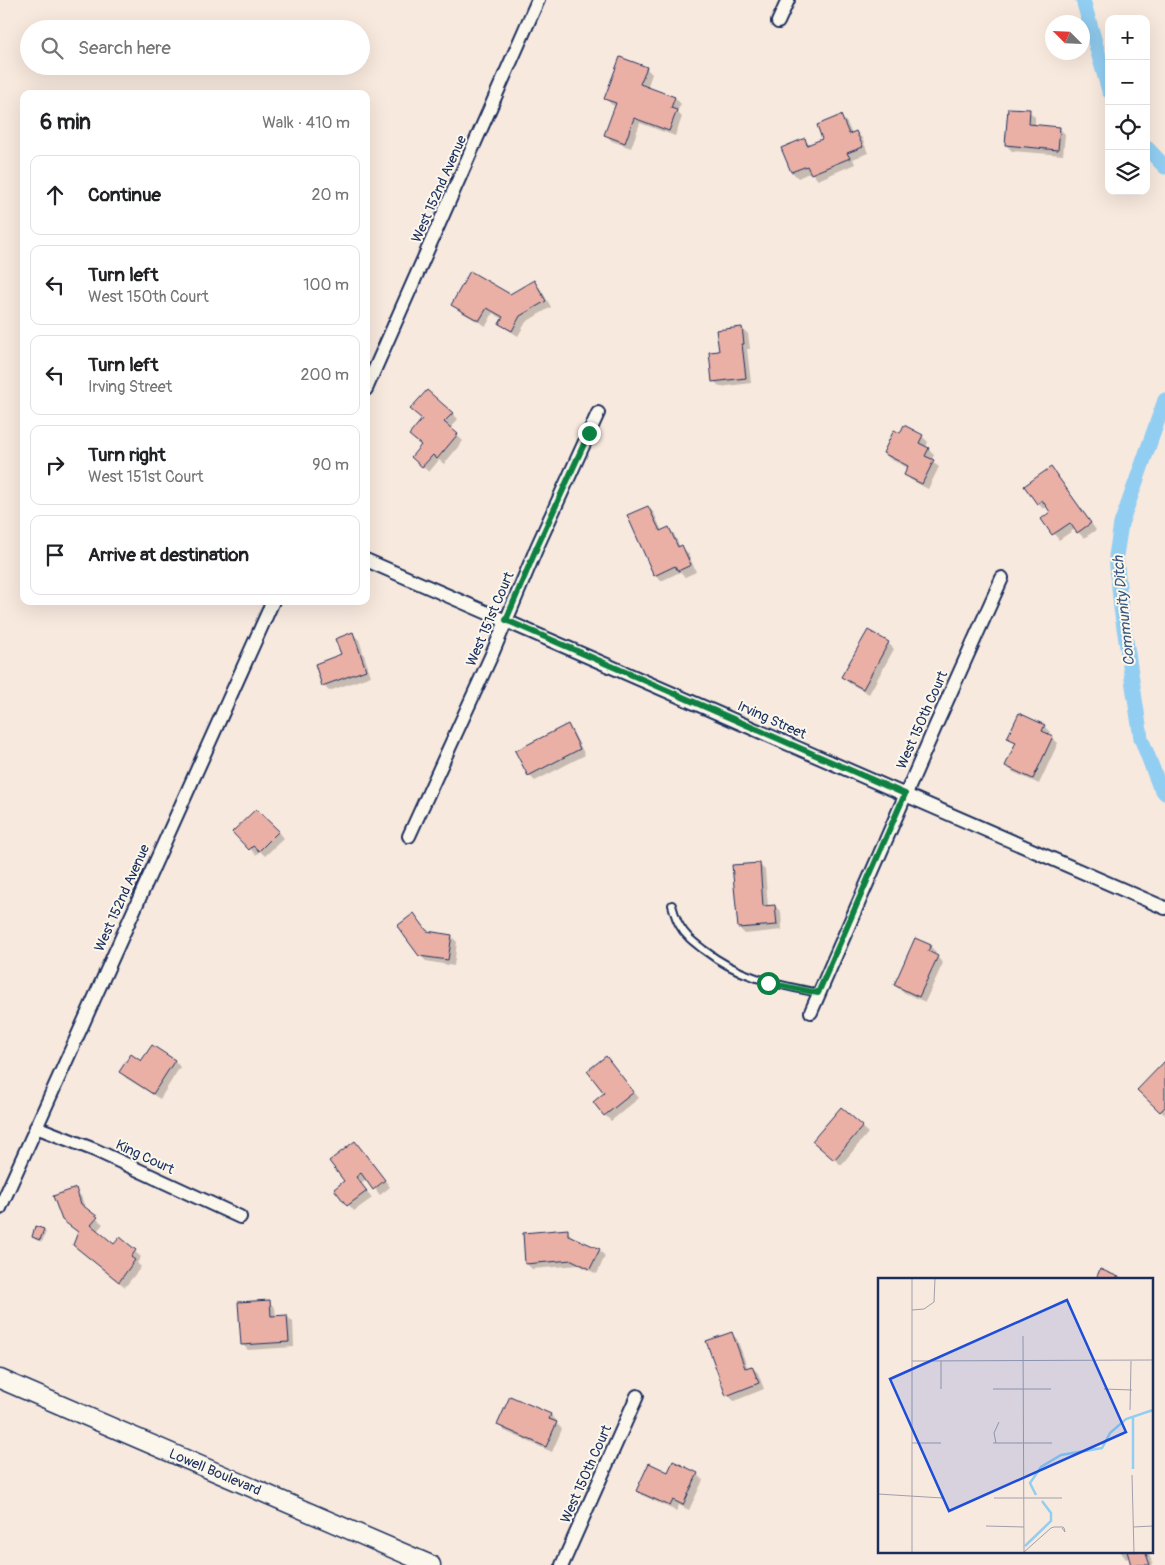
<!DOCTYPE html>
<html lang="en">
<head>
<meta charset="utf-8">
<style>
  :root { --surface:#fff; --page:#f6f6f6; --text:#202124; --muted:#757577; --line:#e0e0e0 }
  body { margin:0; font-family:Pangolin,sans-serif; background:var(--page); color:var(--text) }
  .controls { position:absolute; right:15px; top:15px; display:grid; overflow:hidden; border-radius:10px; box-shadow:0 5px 20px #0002 }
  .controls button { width:45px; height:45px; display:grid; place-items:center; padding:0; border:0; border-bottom:1px solid var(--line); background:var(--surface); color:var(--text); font:25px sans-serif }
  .compass { position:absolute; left:1045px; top:15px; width:45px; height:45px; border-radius:50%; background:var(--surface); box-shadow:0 5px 20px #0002; rotate:294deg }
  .stop { position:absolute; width:15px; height:15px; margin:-11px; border:4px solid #0b8043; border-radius:50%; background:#fff }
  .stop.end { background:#0b8043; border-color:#fff; box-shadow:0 1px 5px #0008 }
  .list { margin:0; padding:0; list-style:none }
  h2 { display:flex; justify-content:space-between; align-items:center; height:65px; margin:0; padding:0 20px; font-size:21px }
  h2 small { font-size:16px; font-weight:400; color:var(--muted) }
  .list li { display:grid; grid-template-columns:32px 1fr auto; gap:15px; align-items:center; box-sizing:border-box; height:80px; margin:0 10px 10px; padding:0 10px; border:1px solid var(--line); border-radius:10px }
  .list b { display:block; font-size:19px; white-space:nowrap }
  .list p { margin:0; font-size:16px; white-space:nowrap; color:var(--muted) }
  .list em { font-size:16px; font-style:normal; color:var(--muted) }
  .icon { flex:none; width:28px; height:28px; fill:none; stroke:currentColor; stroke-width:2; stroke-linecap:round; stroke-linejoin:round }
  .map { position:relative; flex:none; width:1165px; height:1565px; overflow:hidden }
  .search { position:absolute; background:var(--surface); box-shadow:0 5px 20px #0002; left:20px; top:20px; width:350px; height:55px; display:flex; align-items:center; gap:12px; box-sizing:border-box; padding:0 18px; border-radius:28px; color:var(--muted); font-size:19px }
  .panel { position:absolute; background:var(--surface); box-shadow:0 5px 20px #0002; left:20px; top:90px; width:350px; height:515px; border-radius:10px }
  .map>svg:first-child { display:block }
  .shadow { fill:#0003 }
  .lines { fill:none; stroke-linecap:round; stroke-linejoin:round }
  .canal { stroke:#92cef2; stroke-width:15 }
  .building { fill:#eab0a5; stroke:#1b2f5e }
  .service-casing { stroke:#1b2f5e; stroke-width:10 }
  .minor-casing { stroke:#1b2f5e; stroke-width:16 }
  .secondary-casing { stroke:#1b2f5e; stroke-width:21 }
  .service { stroke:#fbf7ec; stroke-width:6 }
  .minor { stroke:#fbf7ec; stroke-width:12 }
  .secondary { stroke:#fbf7ec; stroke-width:18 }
  .route { stroke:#0b8043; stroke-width:6 }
  .labels { text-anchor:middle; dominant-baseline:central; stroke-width:4; stroke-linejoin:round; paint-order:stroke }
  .street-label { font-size:14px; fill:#1b2f5e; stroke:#fbf7ec }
  .water-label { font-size:15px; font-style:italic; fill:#395783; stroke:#fbf7ec }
  .inset-river { fill:none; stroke:#92cef2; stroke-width:2.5 }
  .inset-road { fill:none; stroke:#a09fab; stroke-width:1 }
  .view { fill:#1d4ed8; fill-opacity:0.15; stroke:#1d4ed8; stroke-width:2.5 }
  .inset-edge { fill:none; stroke:#1b2f5e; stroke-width:2.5 }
</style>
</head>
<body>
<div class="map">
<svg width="1165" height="1565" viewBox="0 0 1165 1565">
  <rect width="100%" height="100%" fill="#f8e9de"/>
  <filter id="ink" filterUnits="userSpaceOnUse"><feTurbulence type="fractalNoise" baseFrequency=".02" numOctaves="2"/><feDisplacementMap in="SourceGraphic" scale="10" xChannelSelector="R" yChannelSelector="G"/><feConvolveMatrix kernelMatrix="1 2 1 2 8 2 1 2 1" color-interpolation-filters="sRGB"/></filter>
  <g filter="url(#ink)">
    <path class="shadow" d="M646 68 652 74 647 88 675 98 681 104 677 112 682 117 675 136 640 123 631 148 612 141 606 135 616 106 612 105 606 99Z
      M1029 111 1035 117V126L1059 128 1065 134 1063 155 1012 151 1006 145Z
      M841 117 847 123 852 134 856 132 862 138 868 153 853 159 855 164 818 180 811 172 798 178 792 172 783 149 805 140 810 145 824 139Z
      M534 282 540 288 551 307 526 322 518 336 507 329 501 323 503 319 493 313 486 326 459 311 453 305 510 295Z
      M742 328 748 334 750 349H747L751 383 720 387 714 381 720 352Z
      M452 413 458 419 450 429 463 441 444 464 439 460 429 472 418 463 422 445 424 420Z
      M901 435 922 436 928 442 926 447 934 455 931 461 939 467 928 489 911 480 905 474 908 468 890 459 884 453Z
      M1051 469 1057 475 1096 530 1084 538 1075 529 1059 540 1042 519 1052 512 1048 506 1043 509 1038 503Z
      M648 507 654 513 662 531 668 528 674 534 680 547H682L688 553 696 572 685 577 680 572 661 581 655 575Z
      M353 634 359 640 371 676 329 691 323 685 342 655Z
      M888 643 894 649 869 694 849 683 843 677Z
      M568 726 573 732 585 755 535 781 529 775Z
      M1044 726 1050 732 1049 735 1058 743 1039 784 1013 772 1007 766 1017 744 1009 737Z
      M256 810 284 838 265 856 260 851 256 855 234 832Z
      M759 864 765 870 768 907 775 906 781 912 782 930 745 934 739 928Z
      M414 915 428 933 451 936 457 942 454 966 426 961 420 955Z
      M930 946 936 952 935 955 943 963 925 1002 901 991 895 985Z
      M152 1047 175 1061 180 1067 160 1099 126 1078 121 1072 141 1063Z
      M606 1058 639 1098 611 1121 605 1115Z
      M1165 1063V1115L1139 1090Z
      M842 1109 868 1133 841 1165 820 1147Z
      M361 1148 390 1187 380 1195 367 1179 361 1184 372 1198 354 1211 336 1189 345 1181Z
      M75 1190 81 1196 86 1210 103 1224 97 1231 115 1246 120 1239 141 1257 137 1263 141 1267 125 1287 81 1251 79 1233 63 1220Z
      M43 1230 46 1232 42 1242 36 1240 33 1237Z
      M567 1231 574 1238 599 1250 605 1256 597 1274 579 1265 532 1269 526 1263Z
      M269 1302 275 1308 276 1317 287 1316 293 1322 294 1347 248 1350 242 1344Z
      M731 1333 737 1339 748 1369 752 1367 758 1373 764 1389 734 1401 728 1395Z
      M511 1397 551 1415 557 1421 556 1423 562 1429 552 1452 505 1431 499 1425Z
      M668 1474H697L703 1480 689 1510 679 1505 676 1511 644 1496 638 1490Z
      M1120 1551H1148L1153 1565H1133L1130 1557 1126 1559Z"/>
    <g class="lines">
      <path class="canal" d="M1083 0 1109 91
        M1146 147 1165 167
        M1165 400 1121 524 1116 556 1121 608 1141 738 1159 785 1165 793"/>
    </g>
    <path class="building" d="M620 57 647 67 640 84 675 97 671 108 677 110 669 131 634 118 625 143 604 135 616 103 604 99Z
      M1008 108 1030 109 1029 124 1060 127 1058 150 1005 145Z
      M841 115 849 134 856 131 863 147 847 153 850 158 811 174 807 166 791 172 781 148 805 138 807 145 822 139 817 125Z
      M470 271 510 294 534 280 546 301 520 316 512 331 499 324 503 317 487 308 479 321 451 305Z
      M742 327 744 344H742L746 378 712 382 709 352 719 351 716 330Z
      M427 390 453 413 444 422 458 434 437 459 433 455 422 467 411 457 421 445 409 435 422 419 410 409Z
      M904 425 923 435 919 443 929 448 925 456 934 460 922 484 904 475 908 466 883 453 894 430 900 433Z
      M1051 467 1091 523 1077 533 1070 523 1052 535 1041 519 1050 512 1042 500 1037 504 1024 486Z
      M648 506 660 531 669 527 678 547 682 545 691 565 678 571 675 566 654 576 627 515Z
      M868 630 889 642 863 689 841 677Z
      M353 632 366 670 322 686 315 664 341 654 335 639Z
      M1019 713 1045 725 1042 731 1053 736 1033 779 1005 766 1016 742 1007 738Z
      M568 724 580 749 528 776 515 751Z
      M256 809 279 831 259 851 253 846 249 850 232 832Z
      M760 863 763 906 775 905 777 925 738 928 732 865Z
      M414 913 427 931 452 935 448 960 419 956 397 926Z
      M915 938 931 945 928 951 938 956 919 997 894 985Z
      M152 1045 175 1060 153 1094 119 1072 131 1054 141 1061Z
      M606 1056 634 1092 604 1116 593 1102 604 1093 587 1071Z
      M1165 1061V1107L1160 1112 1137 1090Z
      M841 1107 863 1126 834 1160 812 1141Z
      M355 1141 385 1180 373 1190 361 1173 356 1177 367 1191 347 1206 334 1189 344 1181 329 1161Z
      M76 1188 81 1204 98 1217 91 1225 114 1244 120 1237 136 1250 131 1257 135 1260 119 1282 73 1245 78 1232 62 1220 53 1196Z
      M35 1226 44 1229 40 1240 32 1237Z
      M568 1229V1235L600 1249 590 1269 572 1260 525 1264 523 1233Z
      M1100 1269 1121 1278V1279H1096Z
      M270 1300 271 1316 287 1315 289 1342 241 1345 238 1302Z
      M732 1332 745 1368 752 1366 759 1383 726 1396 706 1341Z
      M510 1396 551 1414 549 1419 557 1422 546 1447 497 1425Z
      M673 1461 698 1473 683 1505 673 1500 670 1506 636 1491 649 1463 668 1472Z
      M1127 1551H1145L1150 1565H1131Z"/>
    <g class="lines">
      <g class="service-casing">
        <path id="service" d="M672 905C674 912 676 920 680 926 686 937 695 943 704 950 740 978 775 984 818 993"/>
      </g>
      <g class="minor-casing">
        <path id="minor" d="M778 22 788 0
          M366 389 538 0
          M366 560 1165 908
          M409 836 493 652 537 547 598 413
          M811 1012 936 725 1002 578
          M36 1127 95 1150 240 1217
          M0 1208 273 601
          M562 1565 637 1396"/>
      </g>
      <g class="secondary-casing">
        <path id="secondary" d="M0 1379 431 1565"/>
      </g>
      <use href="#service" class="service"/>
      <use href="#minor" class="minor"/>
      <use href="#secondary" class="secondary"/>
    </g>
  </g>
  <g class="lines" filter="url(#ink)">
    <path class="route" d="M589 433 537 547 506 620 905 794 818 993 768 983"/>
  </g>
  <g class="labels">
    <g class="street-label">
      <text transform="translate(439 189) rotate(-66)">West 152nd Avenue</text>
      <text transform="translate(490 619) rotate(-67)">West 151st Court</text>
      <text transform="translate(772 720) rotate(24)">Irving Street</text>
      <text transform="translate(922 720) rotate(-66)">West 150th Court</text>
      <text transform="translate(122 898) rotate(-66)">West 152nd Avenue</text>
      <text transform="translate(145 1157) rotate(25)">King Court</text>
      <text transform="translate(215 1472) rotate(23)">Lowell Boulevard</text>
      <text transform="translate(586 1474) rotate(-66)">West 150th Court</text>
    </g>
    <g class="water-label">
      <text transform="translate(1124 611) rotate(-96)">Community Ditch</text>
    </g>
  </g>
  <g transform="translate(878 1278)">
    <rect width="275" height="275" fill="#f8e9de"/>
    <path class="inset-river" d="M255 138V191M158 217 152 205 163 189 183 177 224 170 232 155 248 141 275 132M147 268 173 243V235L164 223"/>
    <path class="inset-road" d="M34 0V275M34 32 46 31 56 24 57 0M145 58 146 275M34 83 275 82M63 83V111M115 111H173M226 111 254 112M252 132 253 83M34 165H63M115 165H174M118 165 116 155 121 144M254 197 256 275M0 216 64 220M116 220H184M108 248 146 249M255 249 275 248M146 274 173 250 176 249H185L186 250 187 254 184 250"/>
    <path class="view" d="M189 22 248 154 71 233 12 101Z"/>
    <rect width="275" height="275" class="inset-edge"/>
  </g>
</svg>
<div class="controls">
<button>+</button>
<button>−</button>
<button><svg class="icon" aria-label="locate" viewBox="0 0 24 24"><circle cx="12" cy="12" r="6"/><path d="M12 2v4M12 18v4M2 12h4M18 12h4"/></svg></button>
<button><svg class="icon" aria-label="layers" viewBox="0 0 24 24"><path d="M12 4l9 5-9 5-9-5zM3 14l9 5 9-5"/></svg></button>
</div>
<svg class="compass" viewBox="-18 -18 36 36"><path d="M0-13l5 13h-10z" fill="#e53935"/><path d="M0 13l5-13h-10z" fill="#757577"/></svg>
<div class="stop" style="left:768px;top:983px"></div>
<div class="stop end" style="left:589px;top:433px"></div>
<div class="search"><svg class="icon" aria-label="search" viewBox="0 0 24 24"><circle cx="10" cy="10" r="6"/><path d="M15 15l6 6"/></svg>Search here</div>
<section class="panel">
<h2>6 min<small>Walk · 410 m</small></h2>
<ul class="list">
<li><svg class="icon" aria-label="ahead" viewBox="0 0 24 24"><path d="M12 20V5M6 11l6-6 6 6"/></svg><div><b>Continue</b></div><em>20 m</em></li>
<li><svg class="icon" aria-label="left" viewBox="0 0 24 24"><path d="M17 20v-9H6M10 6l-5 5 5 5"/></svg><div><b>Turn left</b><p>West 150th Court</p></div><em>100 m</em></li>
<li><svg class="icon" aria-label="left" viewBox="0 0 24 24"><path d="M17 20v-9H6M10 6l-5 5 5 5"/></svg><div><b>Turn left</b><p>Irving Street</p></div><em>200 m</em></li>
<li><svg class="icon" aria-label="right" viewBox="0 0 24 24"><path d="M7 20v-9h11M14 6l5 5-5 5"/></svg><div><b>Turn right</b><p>West 151st Court</p></div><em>90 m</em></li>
<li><svg class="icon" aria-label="arrive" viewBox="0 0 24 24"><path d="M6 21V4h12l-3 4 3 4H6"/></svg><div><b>Arrive at destination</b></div></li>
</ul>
</section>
</div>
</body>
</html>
